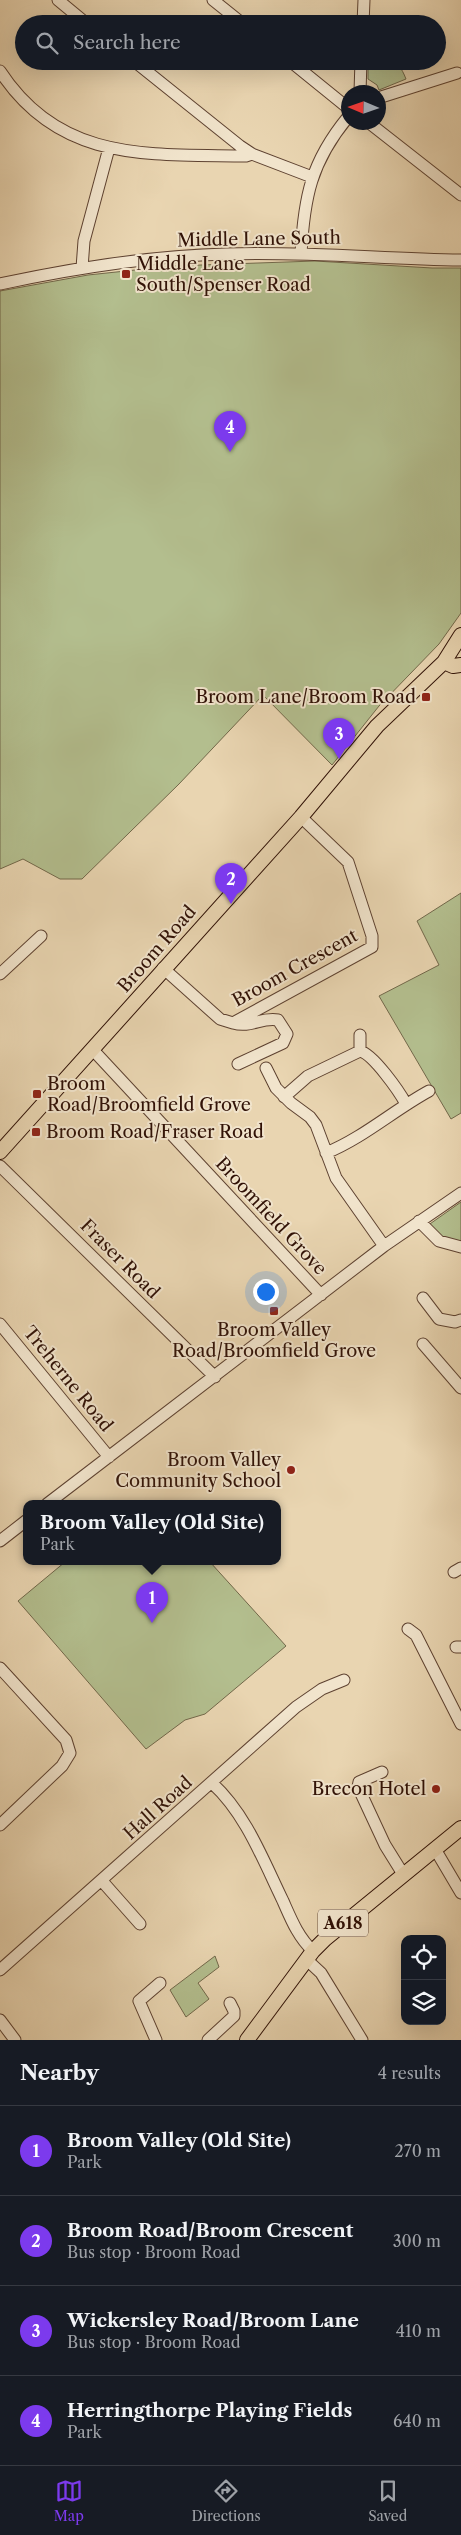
<!DOCTYPE html>
<html lang="en">
<head>
<meta charset="utf-8">
<style>
  :root { --surface:#171b24; --page:#20242c; --text:#f1f3f6; --muted:#9ea1a6; --line:#363941; --accent:#7c3aed }
  body { margin:0; font-family:"Libre Caslon Text",serif; background:var(--page); color:var(--text) }
  .controls { position:absolute; right:15px; bottom:15px; display:grid; overflow:hidden; border-radius:10px; box-shadow:0 5px 20px #0002 }
  .controls button { width:45px; height:45px; display:grid; place-items:center; padding:0; border:0; border-bottom:1px solid var(--line); background:var(--surface); color:var(--text); font:25px sans-serif }
  .compass { position:absolute; left:341px; top:85px; width:45px; height:45px; border-radius:50%; background:var(--surface); box-shadow:0 5px 20px #0002; rotate:272deg }
  .you { position:absolute; left:265px; top:1291px; width:18px; height:18px; margin:-12px; border:4px solid #fff; border-radius:50%; background:#1a73e8; box-shadow:0 0 0 8px #1a73e833 }
  .badge { display:grid; place-items:center; width:32px; height:32px; border-radius:50%; background:var(--accent); color:#fff; font-size:16px; font-weight:700 }
  .pin { position:absolute; translate:-50% -41px; filter:drop-shadow(0 1px 2px #0008) }
  .pin::after { content:''; position:absolute; top:26px; width:18px; height:15px; background:inherit; clip-path:polygon(0 0,100% 0,50% 100%) }
  .popup { position:absolute; left:23px; top:1500px; width:258px; height:65px; box-sizing:border-box; display:grid; place-content:center; border-radius:10px; background:var(--surface); filter:drop-shadow(0 1px 4px #0005); font-size:16px; white-space:nowrap; color:var(--muted) }
  .popup b { font-size:19px; color:var(--text) }
  .popup::after { content:''; position:absolute; left:50%; top:100%; margin-left:-10px; border:10px solid transparent; border-top-color:var(--surface) }
  .list { margin:0; padding:0; list-style:none }
  h2 { display:flex; justify-content:space-between; align-items:center; height:65px; margin:0; padding:0 20px; font-size:21px }
  h2 small { font-size:16px; font-weight:400; color:var(--muted) }
  .list li { display:grid; grid-template-columns:32px 1fr auto; gap:15px; align-items:center; box-sizing:border-box; height:90px; padding:0 20px; border-top:1px solid var(--line) }
  .list b { display:block; font-size:19px; white-space:nowrap }
  .list p { margin:0; font-size:16px; white-space:nowrap; color:var(--muted) }
  .list em { font-size:16px; font-style:normal; color:var(--muted) }
  .icon { flex:none; width:28px; height:28px; fill:none; stroke:currentColor; stroke-width:2; stroke-linecap:round; stroke-linejoin:round }
  .map { position:relative; flex:none; width:461px; height:2040px; overflow:hidden }
  .search { position:absolute; background:var(--surface); box-shadow:0 5px 20px #0002; left:15px; right:15px; top:15px; height:55px; display:flex; align-items:center; gap:12px; box-sizing:border-box; padding:0 18px; border-radius:28px; color:var(--muted); font-size:19px }
  .sheet { height:425px; background:var(--surface) }
  nav { display:flex; justify-content:space-around; align-items:center; box-sizing:border-box; height:70px; border-top:1px solid var(--line); background:var(--surface); font-size:14px; color:var(--muted) }
  nav a { display:grid; justify-items:center; gap:2px }
  nav .on { color:var(--accent) }
  .map>svg:first-child { display:block }
  .green { fill:#b3be8e; stroke:#72684a }
  .lines { fill:none; stroke-linecap:round; stroke-linejoin:round }
  .minor-casing { stroke:#5e4231; stroke-width:13 }
  .major-casing { stroke:#301106; stroke-width:16 }
  .minor { stroke:#f1e4cc; stroke-width:11 }
  .major { stroke:#e9d5b1; stroke-width:14 }
  .poi-dot { fill:#8f2418; stroke:#f1e4cc; stroke-width:2 }
  .labels { text-anchor:middle; dominant-baseline:central; stroke-width:4; stroke-linejoin:round; paint-order:stroke }
  .shield { fill:#f1e4cc; stroke:#6a5041; stroke-width:1 }
  .shield-label { font-size:16px; font-weight:bold; fill:#301106 }
  .street-label { font-size:18px; fill:#301106; stroke:#f1e4cc }
  .poi-label { font-size:18px; fill:#301106; stroke:#f1e4cc; text-anchor:start }
</style>
</head>
<body>
<div class="map">
<svg width="461" height="2040" viewBox="0 0 461 2040">
  <rect width="100%" height="100%" fill="#e9d5b1"/>
  <filter id="stains"><feTurbulence type="fractalNoise" baseFrequency=".004" numOctaves="4"/><feColorMatrix values="0 0 0 0 .2 0 0 0 0 .09 0 0 0 0 .02 0 0 0 .5 -.17"/></filter>
  <radialGradient id="worn" r=".72"><stop offset=".6" stop-color="#630" stop-opacity="0"/><stop offset="1" stop-color="#630" stop-opacity=".3"/></radialGradient>
  <path class="green" d="M368 61C390 61 397 56 406 79L379 90 377 85 368 79Z
    M315 261 432 268H461V613L439 644 379 706 332 765 263 695 179 784 82 879H60L23 859 0 869V291L88 275 173 266Z
    M461 893V1113L451 1119 379 996 439 965 417 921Z
    M461 1202V1243L444 1240 427 1226Z
    M65 1562H210L286 1646 205 1714 185 1720 146 1749 18 1601Z
    M215 1956 219 1967 198 1983 209 1999 186 2017 170 1990Z"/>
  <g class="lines">
    <g class="minor-casing">
      <path id="minor" d="M58 0 87 24
        M213 0 243 24
        M363 24 364 0
        M134 61 240 146 252 154 312 177
        M290 61 348 108
        M0 71C60 163 149 154 246 156L252 154
        M360 92 361 61
        M378 98 457 73
        M368 122 461 195
        M301 254C304 197 311 162 348 117
        M82 268 84 241 109 148
        M0 284C74 268 150 256 226 254 304 251 383 259 461 260
        M163 968 220 1019 233 1023 372 947V936L348 862 301 817
        M0 974 41 936
        M233 1023C251 1028 261 1017 278 1020L287 1034 283 1043 238 1064
        M360 1035V1051
        M93 1050 321 1295
        M266 1068 276 1088 291 1103 310 1117 316 1125 336 1178 384 1246
        M284 1097 308 1076 360 1051C373 1054 399 1091 406 1104
        M326 1153C363 1138 394 1110 429 1091
        M0 1166 215 1377
        M419 1221 439 1241 461 1247
        M423 1298 439 1319 455 1322 461 1320
        M0 1324 109 1457
        M423 1344 461 1388
        M47 1504 384 1246 461 1193
        M0 1541 27 1520
        M454 1572 461 1568
        M408 1629 416 1635 461 1724
        M456 1647H461
        M0 1668 66 1740 70 1753 62 1766 0 1825
        M382 1772 359 1782 358 1787 385 1845 403 1874
        M212 1783C246 1814 263 1860 283 1901 291 1919 298 1937 313 1951
        M435 1849 461 1893
        M102 1881 140 1924
        M306 1959 321 1973 362 2040
        M0 1970 296 1707 322 1689 344 1680
        M0 2020 15 2040
        M156 2040 139 2001 160 1983
        M208 2040 234 2016V2011L230 2003"/>
    </g>
    <g class="major-casing">
      <path id="major" d="M444 662 453 666 461 665
        M0 1152 301 817 377 726 444 662 461 635
        M247 2040 313 1951 325 1939 461 1828"/>
    </g>
    <use href="#minor" class="minor"/>
    <use href="#major" class="major"/>
  </g>
  <g class="poi-dot">
    <rect x="121" y="269" width="10" height="10" rx="2.5"/>
    <rect x="421" y="692" width="10" height="10" rx="2.5"/>
    <rect x="32" y="1089" width="10" height="10" rx="2.5"/>
    <rect x="31" y="1127" width="10" height="10" rx="2.5"/>
    <rect x="269" y="1306" width="10" height="10" rx="2.5"/>
    <circle cx="291" cy="1470" r="5"/>
    <circle cx="436" cy="1789" r="5"/>
  </g>
  <g class="labels">
    <rect class="shield" x="318" y="1909.5" width="50" height="27" rx="4"/>
    <g class="shield-label">
      <text x="343" y="1923">A618</text>
    </g>
    <g class="street-label">
      <text transform="translate(259 239) rotate(-1)">Middle Lane South</text>
      <text transform="translate(157 949) rotate(-49)">Broom Road</text>
      <text transform="translate(295 968) rotate(-29)">Broom Crescent</text>
      <text transform="translate(271 1216) rotate(47)">Broomfield Grove</text>
      <text transform="translate(120 1259) rotate(45)">Fraser Road</text>
      <text transform="translate(68 1379) rotate(51)">Treherne Road</text>
      <text transform="translate(158 1808) rotate(-42)">Hall Road</text>
    </g>
    <g class="poi-label">
      <text x="136" y="264">Middle Lane<tspan x="136" dy="21">South/Spenser Road</tspan></text>
      <text x="416" y="697" text-anchor="end">Broom Lane/Broom Road</text>
      <text x="47" y="1084">Broom<tspan x="47" dy="21">Road/Broomfield Grove</tspan></text>
      <text x="46" y="1132">Broom Road/Fraser Road</text>
      <text x="274" y="1330" text-anchor="middle">Broom Valley<tspan x="274" dy="21">Road/Broomfield Grove</tspan></text>
      <text x="281" y="1460" text-anchor="end">Broom Valley<tspan x="281" dy="21">Community School</tspan></text>
      <text x="426" y="1789" text-anchor="end">Brecon Hotel</text>
    </g>
  </g>
  <rect width="100%" height="100%" filter="url(#stains)"/>
  <rect width="100%" height="100%" fill="url(#worn)"/>
</svg>
<div class="controls">
<button><svg class="icon" aria-label="locate" viewBox="0 0 24 24"><circle cx="12" cy="12" r="6"/><path d="M12 2v4M12 18v4M2 12h4M18 12h4"/></svg></button>
<button><svg class="icon" aria-label="layers" viewBox="0 0 24 24"><path d="M12 4l9 5-9 5-9-5zM3 14l9 5 9-5"/></svg></button>
</div>
<svg class="compass" viewBox="-18 -18 36 36"><path d="M0-13l5 13h-10z" fill="#e53935"/><path d="M0 13l5-13h-10z" fill="#9ea1a6"/></svg>
<div class="you"></div>
<div class="pin badge" style="left:152px;top:1623px">1</div>
<div class="popup"><b>Broom Valley (Old Site)</b>Park</div>
<div class="pin badge" style="left:231px;top:904px">2</div>
<div class="pin badge" style="left:339px;top:759px">3</div>
<div class="pin badge" style="left:230px;top:452px">4</div>
<div class="search"><svg class="icon" aria-label="search" viewBox="0 0 24 24"><circle cx="10" cy="10" r="6"/><path d="M15 15l6 6"/></svg>Search here</div>
</div>
<section class="sheet">
<h2>Nearby<small>4 results</small></h2>
<ul class="list">
<li><span class="badge">1</span><div><b>Broom Valley (Old Site)</b><p>Park</p></div><em>270 m</em></li>
<li><span class="badge">2</span><div><b>Broom Road/Broom Crescent</b><p>Bus stop · Broom Road</p></div><em>300 m</em></li>
<li><span class="badge">3</span><div><b>Wickersley Road/Broom Lane</b><p>Bus stop · Broom Road</p></div><em>410 m</em></li>
<li><span class="badge">4</span><div><b>Herringthorpe Playing Fields</b><p>Park</p></div><em>640 m</em></li>
</ul>
</section>
<nav>
<a class="on"><svg class="icon" aria-label="map" viewBox="0 0 24 24"><path d="M3 6l6-2 6 2 6-2v14l-6 2-6-2-6 2zM9 4v14M15 6v14"/></svg>Map</a>
<a><svg class="icon" aria-label="directions" viewBox="0 0 24 24"><path d="M12 3l9 9-9 9-9-9zM9 14v-3h6M13 9l2 2-2 2"/></svg>Directions</a>
<a><svg class="icon" aria-label="saved" viewBox="0 0 24 24"><path d="M7 4h10v16l-5-4-5 4z"/></svg>Saved</a>
</nav>
</body>
</html>
